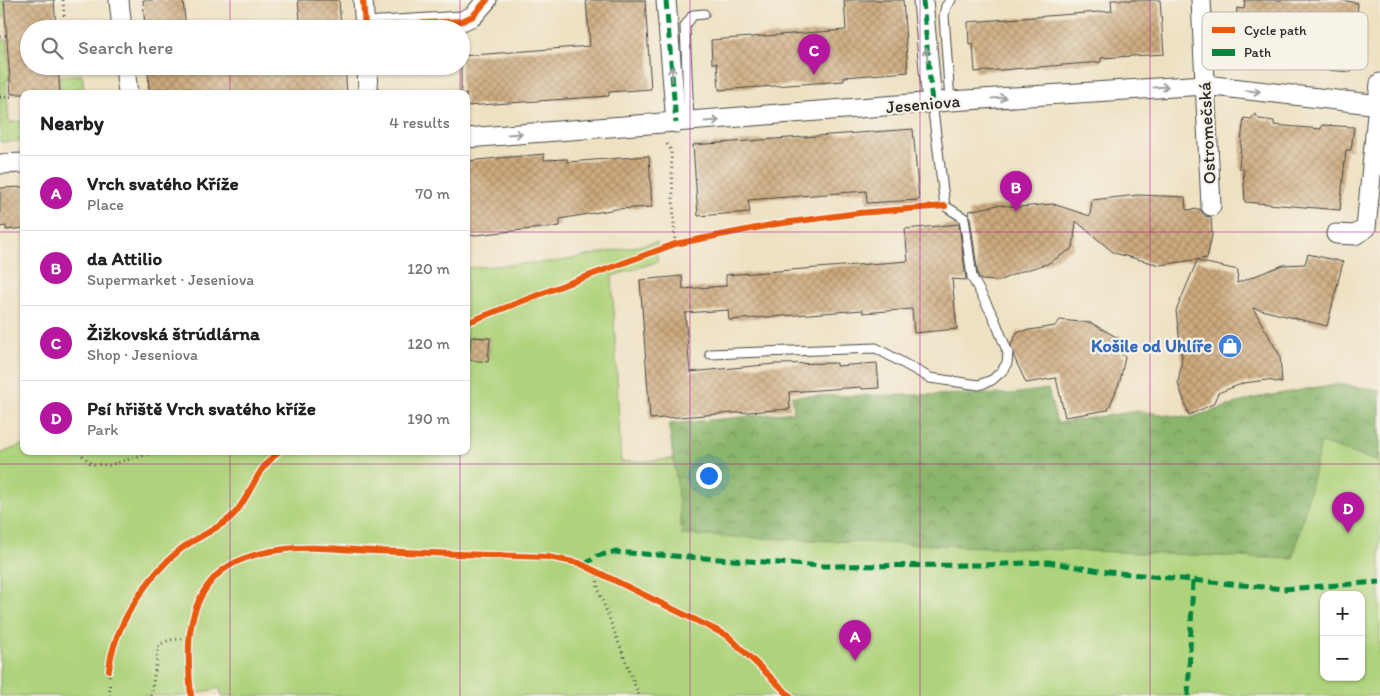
<!DOCTYPE html>
<html lang="en">
<head>
<meta charset="utf-8">
<style>
  :root { --surface:#fff; --page:#f2f2f2; --text:#202124; --muted:#757577; --line:#e0e0e0; --accent:#b5179e }
  body { margin:0; font-family:Itim,sans-serif; background:var(--page); color:var(--text) }
  .controls { position:absolute; right:15px; bottom:15px; display:grid; overflow:hidden; border-radius:10px; box-shadow:0 1px 4px #0004 }
  .controls button { width:45px; height:45px; display:grid; place-items:center; padding:0; border:0; border-bottom:1px solid var(--line); background:var(--surface); color:var(--text); font:25px sans-serif }
  .you { position:absolute; left:708px; top:475px; width:18px; height:18px; margin:-12px; border:4px solid #fff; border-radius:50%; background:#1a73e8; box-shadow:0 0 0 8px #1a73e833 }
  .badge { display:grid; place-items:center; width:32px; height:32px; border-radius:50%; background:var(--accent); color:#fff; font-size:16px; font-weight:700 }
  .pin { position:absolute; translate:-50% -41px; filter:drop-shadow(0 1px 2px #0008) }
  .pin::after { content:''; position:absolute; top:26px; width:18px; height:15px; background:inherit; clip-path:polygon(0 0,100% 0,50% 100%) }
  .list { margin:0; padding:0; list-style:none }
  h2 { display:flex; justify-content:space-between; align-items:center; height:65px; margin:0; padding:0 20px; font-size:21px }
  h2 small { font-size:16px; font-weight:400; color:var(--muted) }
  .list li { display:grid; grid-template-columns:32px 1fr auto; gap:15px; align-items:center; box-sizing:border-box; height:75px; padding:0 20px; border-top:1px solid var(--line) }
  .list b { display:block; font-size:19px; white-space:nowrap }
  .list p { margin:0; font-size:16px; white-space:nowrap; color:var(--muted) }
  .list em { font-size:16px; font-style:normal; color:var(--muted) }
  .icon { flex:none; width:28px; height:28px; fill:none; stroke:currentColor; stroke-width:2; stroke-linecap:round; stroke-linejoin:round }
  .map { position:relative; flex:none; width:1380px; height:696px; overflow:hidden }
  .search { position:absolute; background:var(--surface); box-shadow:0 1px 4px #0004; left:20px; top:20px; width:450px; height:55px; display:flex; align-items:center; gap:12px; box-sizing:border-box; padding:0 18px; border-radius:28px; color:var(--muted); font-size:19px }
  .panel { position:absolute; background:var(--surface); box-shadow:0 1px 4px #0004; left:20px; top:90px; width:450px; height:365px; border-radius:10px }
  .map>svg:first-child { display:block }
  .grass { fill:url(#grass-dots); stroke:#6d7f54 }
  .forest { fill:url(#forest-crowns); stroke:#5b704c }
  .park { fill:#afd37c; stroke:#6d7f54; fill-rule:evenodd }
  .building { fill:url(#building-cross-hatch) }
  .lines { fill:none; stroke-linecap:round; stroke-linejoin:round }
  .service-casing { stroke:#484642; stroke-width:11 }
  .minor-casing { stroke:#484642; stroke-width:21 }
  .path { stroke:#484642; stroke-width:3; stroke-dasharray:1 4; stroke-linecap:butt }
  .service { stroke:#fff; stroke-width:9 }
  .minor { stroke:#fff; stroke-width:19 }
  .quiet { stroke:#00873e; stroke-width:5; stroke-dasharray:10 5; stroke-linecap:butt }
  .cycleway-casing { stroke:#f7f3e8; stroke-width:9 }
  .cycleway { stroke:#e8590c; stroke-width:6 }
  .oneway { stroke:#a0a0a0 }
  .grid { fill:none; stroke:#b5179e; stroke-width:1; stroke-opacity:0.55 }
  .labels { text-anchor:middle; dominant-baseline:central; stroke-width:4.5; stroke-linejoin:round; paint-order:stroke }
  .street-label { font-size:18px; fill:#2b2b2b; stroke:#f7f3e8 }
  .shop-label { font-size:18px; font-weight:bold; fill:#366cbe; stroke:#f7f3e8; text-anchor:end }
  .key { fill:#f7f3e8; stroke:#bab7af; stroke-width:1 }
  .key-label { font-size:14px; fill:#2b2b2b }
</style>
</head>
<body>
<div class="map">
<svg width="1380" height="696" viewBox="0 0 1380 696">
  <defs>
    <pattern id="grass-dots" width="8" height="8" patternUnits="userSpaceOnUse" patternTransform="scale(1.25)"><rect width="8" height="8" fill="#afd37c"/><path d="M2 2h.1M6 6h.1" fill="none" stroke="#97b56b" stroke-width="1.8" stroke-linecap="round"/></pattern>
    <pattern id="forest-crowns" width="20" height="18" patternUnits="userSpaceOnUse" patternTransform="scale(1.25)"><rect width="20" height="18" fill="#8bb56c"/><path d="M2 6a3 3 0 1 1 6 0M12 15a3 3 0 1 1 6 0" fill="none" stroke="#729359"/></pattern>
    <pattern id="building-cross-hatch" width="8" height="8" patternUnits="userSpaceOnUse" patternTransform="scale(1.25)"><rect width="8" height="8" fill="#ceab7f"/><path d="M0 0l8 8M0 8l8-8" fill="none" stroke="#a78b68"/></pattern>
  </defs>
  <rect width="100%" height="100%" fill="#f7f3e8"/>
  <filter id="ink" filterUnits="userSpaceOnUse"><feTurbulence type="fractalNoise" baseFrequency=".02" numOctaves="2"/><feDisplacementMap in="SourceGraphic" scale="10" xChannelSelector="R" yChannelSelector="G"/><feConvolveMatrix kernelMatrix="1 2 1 2 8 2 1 2 1" color-interpolation-filters="sRGB"/></filter>
  <filter id="wash" filterUnits="userSpaceOnUse"><feTurbulence type="fractalNoise" baseFrequency=".0096" numOctaves="4" result="noise"/><feDisplacementMap in="SourceGraphic" scale="20" xChannelSelector="R" yChannelSelector="G"/><feGaussianBlur stdDeviation="1.12" result="paint"/><feColorMatrix in="noise" values="0 0 0 0 0 0 0 0 0 0 0 0 0 0 0 0 0 1.4 0 .05"/><feComposite in="paint" operator="in"/></filter>
  <g filter="url(#wash)">
    <rect width="100%" height="100%" fill="#eee1c2"/>
    <path class="grass" d="M0 0H4L6 17 1 18 2 32H0Z
      M0 40H7L10 80H6L9 122 24 121V141L0 142Z
      M82 75 85 94H60L59 76Z"/>
    <path class="forest" d="M1336 384 1380 390V462L1321 443 1293 559 682 535 669 424 794 412 792 396 1012 394 1048 389 1057 423 1138 411 1189 418 1255 398Z"/>
    <path class="park" d="M657 242V262L612 276 621 462 674 459 682 535 1293 559 1321 443 1380 462V696H222L220 688 195 694V696H0V454L24 444V451H466V268L561 261ZM471 337 490 338 488 361 469 360ZM1324 595H1361V677H1324Z"/>
    <g id="blocks">
      <path class="building" d="M4 0H54L56 29H29V66H58L60 94H11Z
        M143 0H183L186 29 145 28Z
        M298 0H339L341 29H301Z
        M586 0H645L651 89 609 92V96L466 106V94H461V56L590 46Z
        M844 0H903L908 72 844 77V81L719 90 717 63H712L711 40 846 30Z
        M1111 0H1160L1164 54 1101 58V62L975 72 973 44 969 45 968 22 1112 11Z
        M1245 0H1340L1358 3 1354 60H1352L1351 72 1260 65V63L1240 61 1241 45 1234 44 1237 8 1244 9Z
        M148 66H345L347 94H149Z
        M1255 114 1259 119 1274 121V125L1321 129 1322 125 1354 127 1351 150H1346L1340 210 1245 202 1243 169 1239 168 1242 133 1244 118 1251 119Z
        M913 129 919 200 867 203 866 191 748 200 750 212 698 216 693 145Z
        M544 154V160L567 159V162L649 156 652 207 616 209 560 219V226L466 236V161Z
        M23 187 24 228 6 230V226L0 227V188Z
        M1138 195 1185 197 1186 210 1200 209 1205 216 1211 217 1212 235 1207 258 1160 265 1114 253 1076 221 1073 248 1047 264 1019 272 999 281 981 280 978 275 969 211 998 205 1019 207 1053 204 1090 216 1092 200Z
        M959 224 966 280 952 279 957 329 914 333 912 309 863 313V310L729 320 728 310 685 313 690 372 775 364 837 363V366L877 363 879 388 862 389 861 387 789 392 790 409 650 419 640 280 682 276 683 289 726 286V275L908 261 905 229Z
        M1308 254 1343 262 1327 326 1253 308 1280 356 1282 383 1267 380 1244 383 1218 393 1213 404 1189 415 1178 383 1182 359 1176 311 1197 261 1238 270 1237 283 1283 265 1305 264Z
        M1060 320 1091 323 1120 339V353L1125 357 1120 381 1108 410 1065 417 1056 378 1026 383 1014 357 1011 345 1017 332 1055 326Z
        M471 337 490 338 488 362 469 360Z"/>
    </g>
  </g>
  <g filter="url(#ink)">
    <use href="#blocks" fill-opacity="0" stroke="#484642" stroke-width="1"/>
    <g class="lines">
      <g class="service-casing">
        <path id="service" d="M950 101 944 16 946 6 951 0
          M689 122 685 26 693 15 704 14
          M710 354 876 348 930 378 979 385 992 380 1002 371 1007 363 1008 353 994 318 972 277 964 218 945 206 932 103"/>
      </g>
      <g class="minor-casing">
        <path id="minor" d="M119 0 122 29
          M363 0 365 29
          M666 0 676 123
          M923 0 932 103
          M1201 0 1211 206
          M365 27 462 21 473 16 487 0
          M125 66 128 94
          M367 66 368 94
          M466 138 950 101 1205 85 1380 105
          M0 164 24 163
          M1336 234 1355 235 1366 228 1380 83"/>
      </g>
      <path class="path" d="M63 0 65 29
        M0 36 7 35
        M67 66 68 72 90 71
        M0 97H11
        M667 144 671 150 675 244
        M82 451 81 454 91 464 109 465 159 451
        M597 571 598 589 639 696
        M109 670 110 696
        M151 696 159 645 169 640 188 638"/>
      <use href="#service" class="service"/>
      <use href="#minor" class="minor"/>
      <path class="quiet" d="M666 0 676 123
        M923 0 932 103
        M584 565 597 556 614 552 824 566 982 565 1048 562 1100 571 1283 589 1380 582
        M1188 696 1193 580"/>
      <g class="cycleway-casing">
        <path id="cycleway" d="M363 0 365 27 462 21 473 16 487 0
          M466 323 569 283 675 244 776 224 859 213 945 206
          M109 670C113 627 148 575 181 549 197 537 223 527 235 513 245 502 251 487 259 474 264 465 272 458 279 451
          M191 696C187 654 184 607 217 575 233 560 257 553 279 550 310 545 343 550 374 551 432 553 490 555 548 557L579 563 728 636 790 696"/>
      </g>
      <use href="#cycleway" class="cycleway"/>
    </g>
    <defs><path id="oneway-shaft" d="M-6 0H5M1.5-3L5.5 0L1.5 3" fill="none" stroke-width="1.6" stroke-linecap="round" stroke-linejoin="round" transform="scale(1.25)"/></defs>
    <g class="oneway">
      <use href="#oneway-shaft" transform="translate(927 55) rotate(-94)"/>
      <use href="#oneway-shaft" transform="translate(672 74) rotate(-94)"/>
      <use href="#oneway-shaft" transform="translate(1161 87) rotate(-4)"/>
      <use href="#oneway-shaft" transform="translate(1253 91) rotate(6)"/>
      <use href="#oneway-shaft" transform="translate(999 98) rotate(-4)"/>
      <use href="#oneway-shaft" transform="translate(712 121) rotate(-4)"/>
      <use href="#oneway-shaft" transform="translate(515 134) rotate(-4)"/>
    </g>
  </g>
  <path class="grid" d="M230 0V29M460 0V29M690 0V696M920 0V696M1150 0V696M230 66V94M460 66V94M0 232H24M466 232H1380M230 451V696M460 451V696M0 464H1380"/>
  <defs>
    <g id="shop-disc" transform="scale(1.25)"><circle r="9.5" fill="#3f7fe0" stroke="#f7f3e8"/><path d="M-5-2.5h2.3a2.7 3.5 0 0 1 5.4 0H5L5.5 6h-11ZM-1.5-2.5h3a1.5 2.3 0 0 0-3 0Z" fill="#fff"/></g>
  </defs>
  <g fill-rule="evenodd">
    <use href="#shop-disc" x="1230" y="346"/>
  </g>
  <g class="labels">
    <g class="street-label">
      <text transform="translate(923 104) rotate(-5)">Jeseniova</text>
      <text transform="translate(1207 133) rotate(-93)">Ostromečská</text>
    </g>
    <g class="shop-label">
      <text x="1212" y="346">Košile od Uhlíře</text>
    </g>
  </g>
  <rect x="1202" y="12" width="166" height="58" rx="8" class="key"/>
  <rect x="1212" y="27" width="23" height="6" fill="#e8590c"/>
  <rect x="1212" y="49" width="23" height="7" fill="#00873e"/>
  <g class="key-label">
    <text x="1244" y="35">Cycle path</text>
    <text x="1244" y="57">Path</text>
  </g>
</svg>
<div class="controls">
<button>+</button>
<button>−</button>
</div>
<div class="you"></div>
<div class="pin badge" style="left:855px;top:661px">A</div>
<div class="pin badge" style="left:1016px;top:212px">B</div>
<div class="pin badge" style="left:814px;top:75px">C</div>
<div class="pin badge" style="left:1348px;top:533px">D</div>
<div class="search"><svg class="icon" aria-label="search" viewBox="0 0 24 24"><circle cx="10" cy="10" r="6"/><path d="M15 15l6 6"/></svg>Search here</div>
<section class="panel">
<h2>Nearby<small>4 results</small></h2>
<ul class="list">
<li><span class="badge">A</span><div><b>Vrch svatého Kříže</b><p>Place</p></div><em>70 m</em></li>
<li><span class="badge">B</span><div><b>da Attilio</b><p>Supermarket · Jeseniova</p></div><em>120 m</em></li>
<li><span class="badge">C</span><div><b>Žižkovská štrúdlárna</b><p>Shop · Jeseniova</p></div><em>120 m</em></li>
<li><span class="badge">D</span><div><b>Psí hřiště Vrch svatého kříže</b><p>Park</p></div><em>190 m</em></li>
</ul>
</section>
</div>
</body>
</html>
